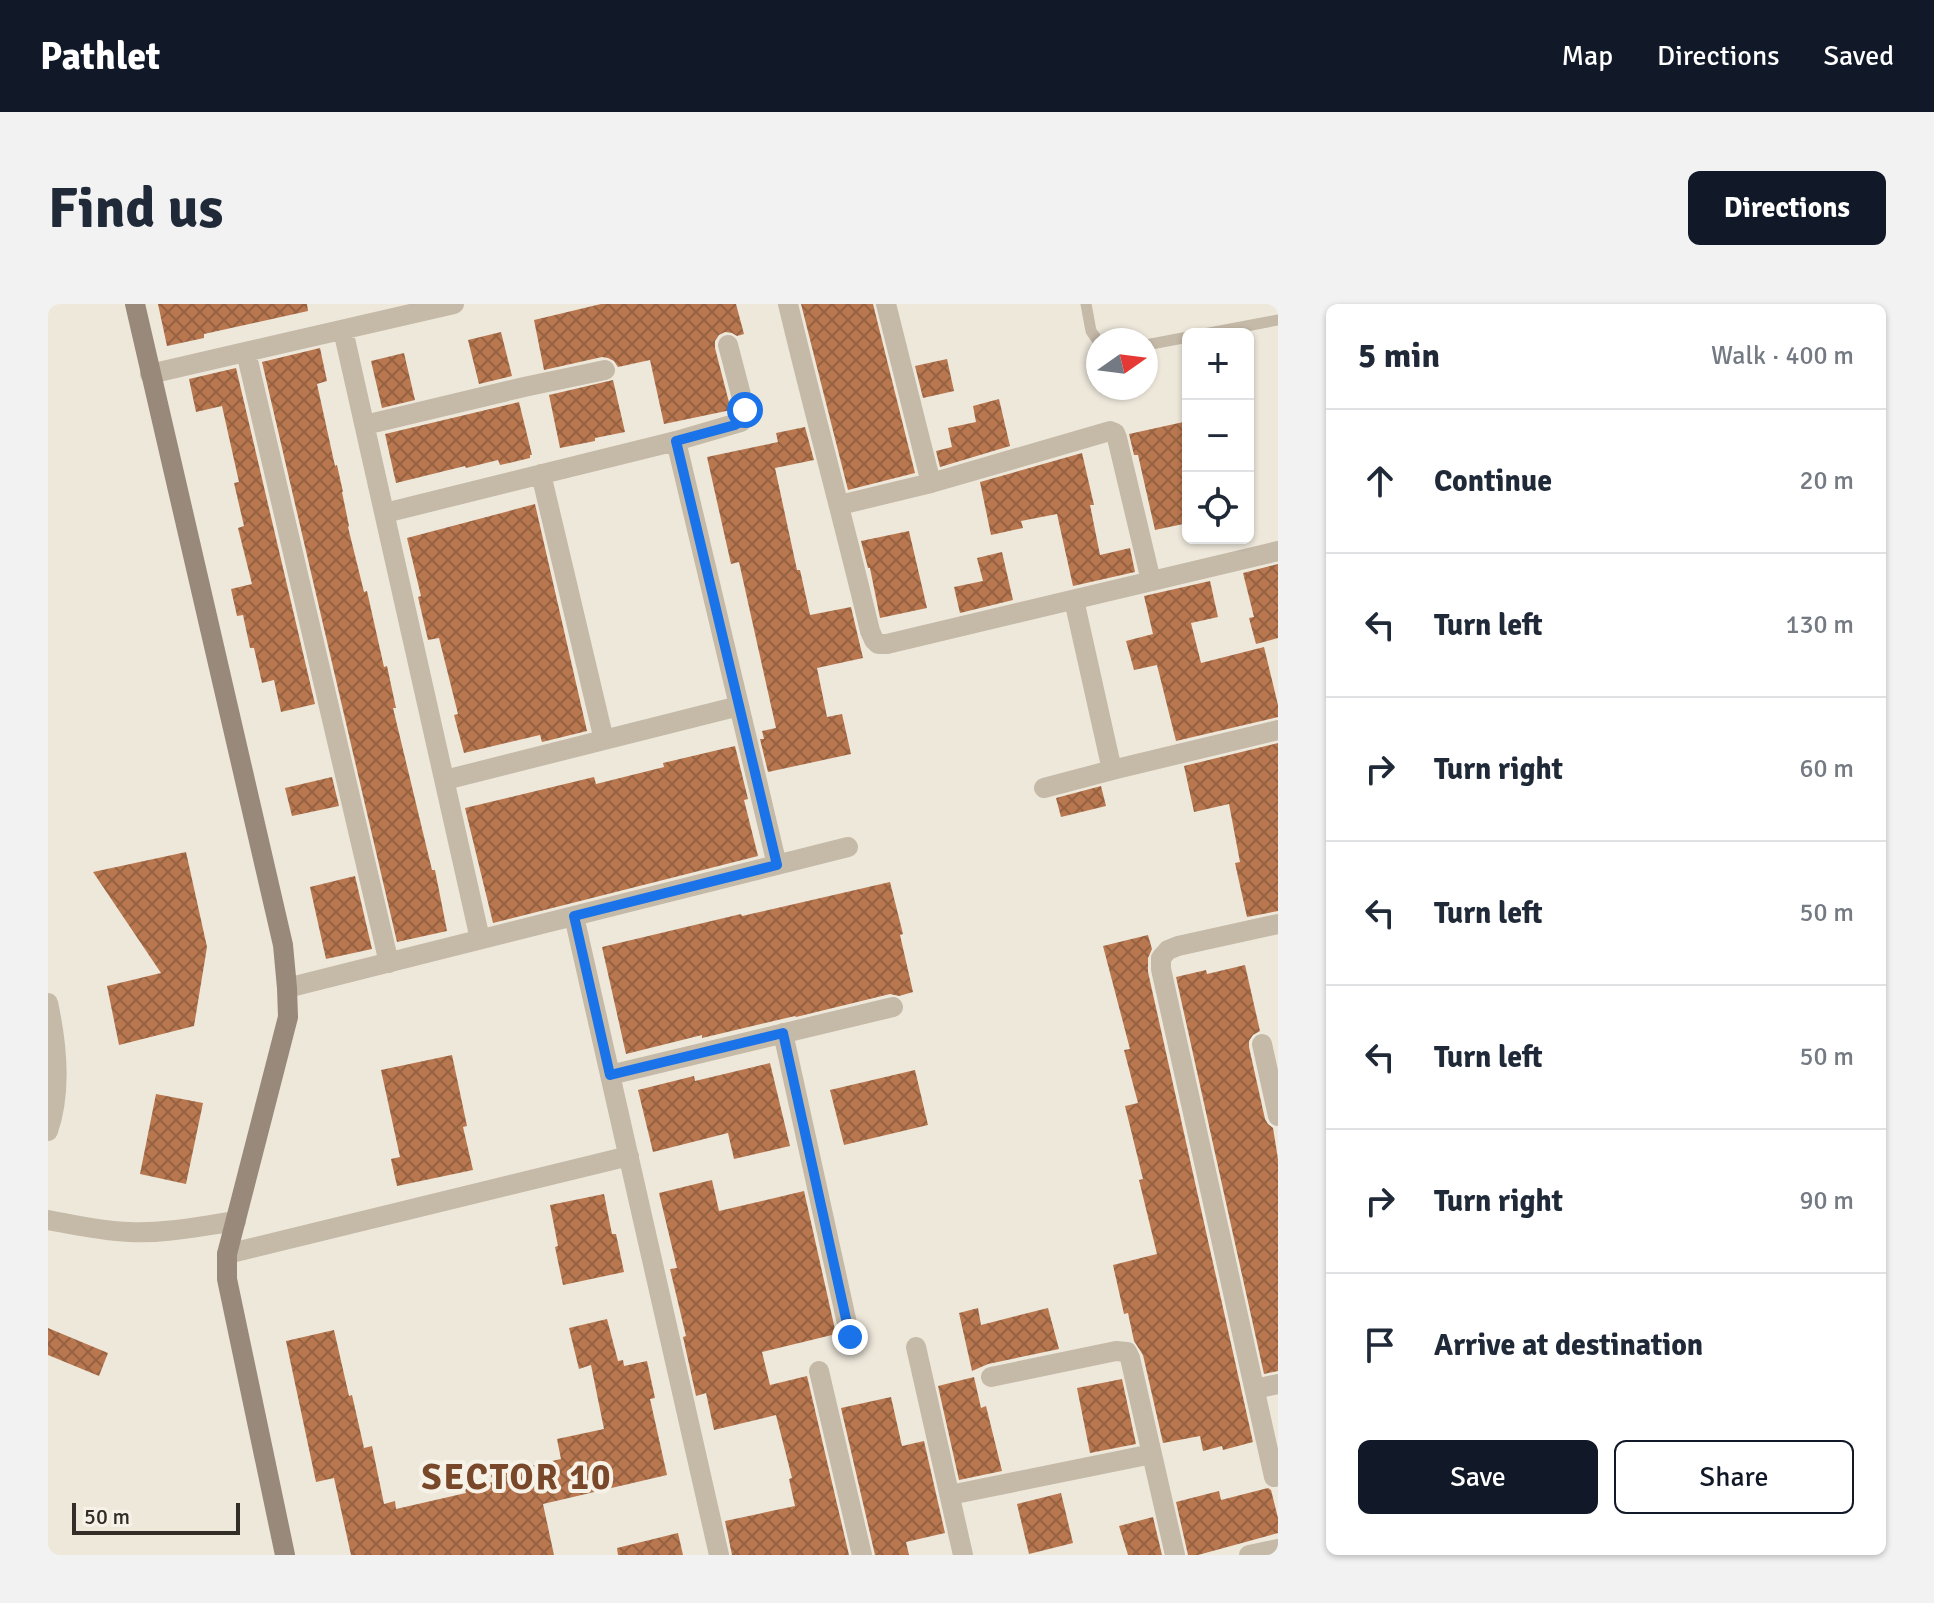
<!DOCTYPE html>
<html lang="en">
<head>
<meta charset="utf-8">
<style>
  :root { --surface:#fff; --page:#f2f2f3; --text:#1f2937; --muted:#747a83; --line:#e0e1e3; --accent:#111827 }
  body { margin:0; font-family:Signika,sans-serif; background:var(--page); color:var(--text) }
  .controls { position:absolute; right:24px; top:24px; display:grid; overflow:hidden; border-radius:12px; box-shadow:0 2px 6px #0004 }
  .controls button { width:72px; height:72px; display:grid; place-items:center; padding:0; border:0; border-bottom:2px solid var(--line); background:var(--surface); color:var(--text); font:40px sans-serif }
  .compass { position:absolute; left:1038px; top:24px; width:72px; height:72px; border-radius:50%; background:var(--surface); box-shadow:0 2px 6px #0004; rotate:76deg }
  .scale { position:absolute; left:24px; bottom:20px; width:168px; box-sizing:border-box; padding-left:8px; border:4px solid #332d28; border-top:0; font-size:22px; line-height:28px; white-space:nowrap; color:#332d28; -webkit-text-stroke:6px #f7f2e7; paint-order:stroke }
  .stop { position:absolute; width:24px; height:24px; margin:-18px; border:6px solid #1a73e8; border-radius:50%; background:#fff }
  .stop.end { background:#1a73e8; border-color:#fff; box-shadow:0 2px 8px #0008 }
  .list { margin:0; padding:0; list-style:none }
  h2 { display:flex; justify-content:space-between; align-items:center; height:104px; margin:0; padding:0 32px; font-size:34px }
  h2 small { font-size:26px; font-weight:400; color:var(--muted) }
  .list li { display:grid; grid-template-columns:52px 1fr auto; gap:24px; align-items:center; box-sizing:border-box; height:144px; padding:0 32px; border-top:2px solid var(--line) }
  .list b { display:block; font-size:30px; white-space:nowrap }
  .list em { font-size:26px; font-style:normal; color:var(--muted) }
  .actions { display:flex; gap:16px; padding:24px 32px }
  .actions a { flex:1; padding:18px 0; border:2px solid var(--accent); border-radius:12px; text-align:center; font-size:28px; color:var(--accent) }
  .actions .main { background:var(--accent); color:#fff }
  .icon { flex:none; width:44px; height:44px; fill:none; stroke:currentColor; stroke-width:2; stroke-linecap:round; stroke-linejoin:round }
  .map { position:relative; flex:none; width:1230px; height:1251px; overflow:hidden; border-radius:12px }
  header { display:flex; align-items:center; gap:48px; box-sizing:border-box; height:112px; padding:0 40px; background:var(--accent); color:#fff }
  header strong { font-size:38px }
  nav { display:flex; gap:44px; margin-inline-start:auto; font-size:28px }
  .intro { display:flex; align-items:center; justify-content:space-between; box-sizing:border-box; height:192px; padding:0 48px }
  h1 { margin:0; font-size:56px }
  .button { padding:20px 36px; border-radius:12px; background:var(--accent); color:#fff; font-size:28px; font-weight:700 }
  main { display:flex; gap:48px; padding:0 48px }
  aside { flex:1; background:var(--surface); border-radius:12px; box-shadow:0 2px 6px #0004 }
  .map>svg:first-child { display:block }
  .building { fill:url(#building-cross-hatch) }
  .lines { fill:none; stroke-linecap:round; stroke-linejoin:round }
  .lane { stroke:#c5b9a8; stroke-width:11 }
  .street { stroke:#c5b9a8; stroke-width:20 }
  .secondary { stroke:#98897a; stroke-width:20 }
  .route { stroke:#1a73e8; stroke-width:10 }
  .labels { text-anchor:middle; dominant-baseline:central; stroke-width:8; stroke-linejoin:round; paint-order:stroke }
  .district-label { font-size:36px; font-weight:bold; letter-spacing:2px; fill:#79472a; stroke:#f7f2e7 }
</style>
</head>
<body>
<header>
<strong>Pathlet</strong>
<nav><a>Map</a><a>Directions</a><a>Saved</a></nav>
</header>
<div class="intro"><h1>Find us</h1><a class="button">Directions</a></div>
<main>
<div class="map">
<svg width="1230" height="1251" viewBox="0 0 1230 1251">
  <defs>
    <pattern id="building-cross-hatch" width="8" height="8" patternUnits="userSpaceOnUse" patternTransform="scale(2)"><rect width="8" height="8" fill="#b8774f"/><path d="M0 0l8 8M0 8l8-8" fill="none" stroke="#966242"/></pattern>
  </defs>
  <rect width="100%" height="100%" fill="#eee8db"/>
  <path class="building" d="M110 0H259L260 7 156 30V34L119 42Z
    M553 0H688L696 30 689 32 684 29 677 28 671 31 667 37V44L683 106 616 120 602 56 570 63 566 57 560 54 554 53 496 66 486 16Z
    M753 0H825L867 169 800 186Z
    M453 28 464 72 431 80 420 36Z
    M272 44 279 77 269 80 287 162 289 161 295 188H294L301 222 300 223 316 288 319 287 336 363 339 362 348 404H345L384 566H387L399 627 349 638 214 58Z
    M356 49 367 96 334 104 323 57Z
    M899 55 906 87 875 94 867 62Z
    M188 64 267 400 233 408 226 376 214 379 206 344H202L195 311 189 312 183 285 204 280 190 224 196 222 186 179 191 178 174 102 148 108 141 75Z
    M565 76 577 128 547 134V137L512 144 501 91Z
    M951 95 962 142 892 163 888 147 904 143 900 124 928 118 925 102Z
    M471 98 484 151H482V154L452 161 450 156 418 164 417 162 348 179 337 130Z
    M1140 117V219L1107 226 1090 151H1086L1081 130Z
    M757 123 766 156 727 164 749 266H752L762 311 803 303 815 354 769 364 779 413 794 410 803 450 720 468 712 435H716L714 427 728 424 691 258 683 260 659 153 730 138 728 129Z
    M1034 149 1046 201H1042L1052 251 1082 244 1087 268 1025 282 1009 210 973 217 975 224 943 231 932 178Z
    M487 200 539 427 494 438 492 431 416 449 406 411 410 410 391 334 380 336 370 293 373 292 359 234Z
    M861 227 879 304 832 314 822 264H820L813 237Z
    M954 248 965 296 912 309 906 283 935 277 929 254Z
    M1230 260V334L1208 340 1201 314 1206 313 1195 269Z
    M1162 277 1170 313 1143 319 1153 359 1216 343 1230 401V413L1128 437 1109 361 1086 366 1078 337 1105 330 1096 292Z
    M1230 439V607L1199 613 1187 559 1192 558 1181 500 1146 508 1136 462Z
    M687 442 700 495 696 496 710 552 445 619 417 504 546 473 548 480 616 463 615 459Z
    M284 473 291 502 244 512 237 484Z
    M1053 482 1058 502 1013 513 1008 494Z
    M138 548 159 643 146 722 71 741 59 682 113 669 45 568Z
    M307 572 324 645 278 655 262 583Z
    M842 578 855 630 852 631 865 688 851 692 842 690 748 713 747 712 654 734V731L578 750 554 643 693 610 694 612Z
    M1100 631 1104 645 1100 654V668L1205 1138 1175 1146 1174 1142 1155 1147 1152 1132 1115 1139 1095 1051 1086 1037 1080 1009 1076 1010 1065 961 1109 950 1091 876 1095 875 1077 802 1090 799 1076 746 1082 745 1055 642Z
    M1197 661 1212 727 1205 731 1201 737V743L1217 815 1220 820 1225 824 1230 855V1067L1216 1070 1128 673 1158 666 1159 670Z
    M404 751 419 822 415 823 425 866 349 882 343 855 352 853 333 766Z
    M722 759 742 842 686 855 680 829 605 848 590 786 646 772 647 777Z
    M867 766 880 821 796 841 782 786Z
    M108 790 155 799 138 880 92 870Z
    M664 876 671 907 756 887 788 1030 714 1048 722 1081 759 1072 801 1251H684L677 1217 747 1202 741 1175 744 1174 728 1111 666 1126 658 1089 648 1092 635 1033 638 1032 622 965 629 964 611 889Z
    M556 890 564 930H568L576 968 515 981 507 943 510 942 502 901Z
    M930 1004 933 1021 1000 1004 1011 1045 940 1060 924 1067 911 1009Z
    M559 1015 570 1057 575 1056 576 1062 599 1057 607 1094 602 1095 619 1171 495 1200 506 1251H303L286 1174 268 1178 238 1037 286 1026 301 1092 304 1091 316 1144 324 1142 336 1200 347 1197 348 1205 418 1189 417 1185 445 1178 443 1171 513 1155 509 1135 556 1125 543 1061 531 1065 521 1024Z
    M0 1024 60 1049 51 1072 0 1051Z
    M926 1073 933 1104 938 1102 954 1167 911 1176 890 1082Z
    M1074 1075 1088 1140 1042 1149 1029 1084Z
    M843 1093 854 1142 876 1137 897 1229 858 1238 861 1251H827L793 1104Z
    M1220 1184 1223 1186 1230 1214V1229L1150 1251H1140L1128 1198 1171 1187 1173 1196Z
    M1013 1189 1025 1239 981 1250 969 1200Z
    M1105 1213 1114 1251H1080L1071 1222Z
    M630 1229 635 1251H570L569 1244Z"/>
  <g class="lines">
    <path class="lane" d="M1038 0 1043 27 1050 37
      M1156 30 1230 16
      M1098 41 1140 33"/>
    <path class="street" d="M740 0C766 109 796 218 822 327L826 336 830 340H839L1230 247
      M838 0 883 179
      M295 26 432 635
      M198 48 341 659
      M102 70 406 0
      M317 121 476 83 557 66
      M628 137 729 561
      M493 170 556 436
      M792 201 883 179 1062 127 1067 129 1069 134 1103 277
      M337 209 628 137 693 118 697 112V106L680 41
      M1026 296 1064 466
      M397 476 691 402
      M996 484 1064 466 1230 426
      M526 612 671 1251
      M239 684 800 543
      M0 699C9 740 14 787 0 827
      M735 729 802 1033
      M1214 740 1230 812
      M562 771 845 703
      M0 916C27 921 53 927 81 928 116 930 153 922 188 917
      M179 950 581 852
      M868 1043 915 1251
      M771 1067 814 1251
      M943 1073 1068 1047 1079 1048 1082 1054 1127 1251
      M1207 1085 1230 1080
      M1226 1173 1113 665V654L1120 646 1130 642 1230 620
      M902 1191 1104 1150
      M1201 1251 1230 1245"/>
    <path class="secondary" d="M87 0 235 641 239 684 240 713 179 950V975L237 1251"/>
  </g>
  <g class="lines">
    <path class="route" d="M697 106C697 114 694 117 687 121L628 137 729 561 526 612 562 771 735 729 802 1033"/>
  </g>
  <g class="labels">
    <g class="district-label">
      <text x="469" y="1173">SECTOR 10</text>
    </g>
  </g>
</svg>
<div class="controls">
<button>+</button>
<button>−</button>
<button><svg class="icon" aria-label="locate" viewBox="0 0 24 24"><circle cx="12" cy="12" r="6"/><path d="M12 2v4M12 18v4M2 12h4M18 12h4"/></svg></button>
</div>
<svg class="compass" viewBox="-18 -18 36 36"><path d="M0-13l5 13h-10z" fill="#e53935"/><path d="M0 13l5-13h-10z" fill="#747a83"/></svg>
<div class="scale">50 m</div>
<div class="stop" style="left:697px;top:106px"></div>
<div class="stop end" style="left:802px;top:1033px"></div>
</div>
<aside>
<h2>5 min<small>Walk · 400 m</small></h2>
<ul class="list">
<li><svg class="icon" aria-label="ahead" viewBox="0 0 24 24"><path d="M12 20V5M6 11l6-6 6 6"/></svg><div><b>Continue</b></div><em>20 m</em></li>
<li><svg class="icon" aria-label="left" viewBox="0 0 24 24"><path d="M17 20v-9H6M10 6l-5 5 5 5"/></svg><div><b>Turn left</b></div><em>130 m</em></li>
<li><svg class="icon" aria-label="right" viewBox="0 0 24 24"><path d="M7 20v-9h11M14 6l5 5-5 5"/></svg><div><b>Turn right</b></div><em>60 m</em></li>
<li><svg class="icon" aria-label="left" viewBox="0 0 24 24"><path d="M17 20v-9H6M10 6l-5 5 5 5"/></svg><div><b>Turn left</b></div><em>50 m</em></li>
<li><svg class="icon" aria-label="left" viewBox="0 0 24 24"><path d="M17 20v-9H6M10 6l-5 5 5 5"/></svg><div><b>Turn left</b></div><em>50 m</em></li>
<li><svg class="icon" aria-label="right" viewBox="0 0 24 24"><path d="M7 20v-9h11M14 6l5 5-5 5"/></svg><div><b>Turn right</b></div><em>90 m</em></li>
<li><svg class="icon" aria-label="arrive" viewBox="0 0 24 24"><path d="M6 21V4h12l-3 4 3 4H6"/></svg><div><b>Arrive at destination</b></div></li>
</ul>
<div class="actions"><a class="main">Save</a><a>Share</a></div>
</aside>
</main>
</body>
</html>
